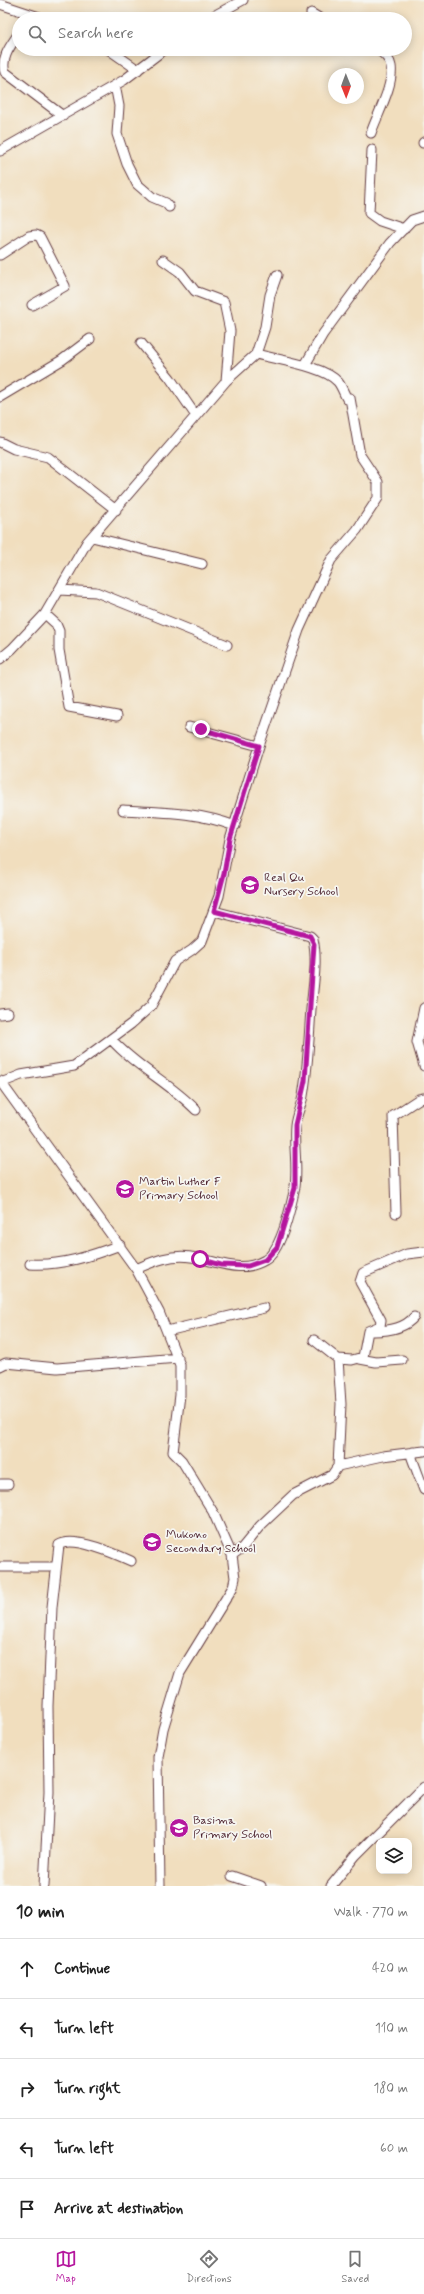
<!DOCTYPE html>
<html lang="en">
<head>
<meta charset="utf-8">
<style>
  :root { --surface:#fff; --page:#f2f2f2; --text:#222; --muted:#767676; --line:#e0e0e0; --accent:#b5179e }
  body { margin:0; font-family:Mynerve,sans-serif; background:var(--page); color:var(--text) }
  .controls { position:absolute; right:12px; bottom:12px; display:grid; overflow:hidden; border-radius:8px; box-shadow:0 2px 10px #0003 }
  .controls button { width:36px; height:36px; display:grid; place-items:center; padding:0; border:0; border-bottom:1px solid var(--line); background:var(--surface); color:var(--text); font:20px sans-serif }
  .compass { position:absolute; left:328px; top:68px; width:36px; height:36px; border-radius:50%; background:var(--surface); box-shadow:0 2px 10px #0003; rotate:179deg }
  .stop { position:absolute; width:12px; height:12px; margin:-9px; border:3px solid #b5179e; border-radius:50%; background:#fff }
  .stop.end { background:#b5179e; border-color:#fff; box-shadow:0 1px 4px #0008 }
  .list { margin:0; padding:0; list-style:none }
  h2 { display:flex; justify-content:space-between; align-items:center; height:52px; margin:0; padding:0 16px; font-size:17px }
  h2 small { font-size:13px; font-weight:400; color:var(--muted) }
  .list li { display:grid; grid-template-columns:26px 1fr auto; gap:12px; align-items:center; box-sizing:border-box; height:60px; padding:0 16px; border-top:1px solid var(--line) }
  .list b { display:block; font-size:15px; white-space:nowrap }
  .list em { font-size:13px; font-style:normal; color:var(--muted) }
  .icon { flex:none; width:22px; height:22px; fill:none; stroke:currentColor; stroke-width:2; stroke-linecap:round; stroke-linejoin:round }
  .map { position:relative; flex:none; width:424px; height:1886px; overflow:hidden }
  .search { position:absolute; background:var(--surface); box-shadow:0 2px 10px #0003; left:12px; right:12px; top:12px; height:44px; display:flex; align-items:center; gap:10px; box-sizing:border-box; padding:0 14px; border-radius:22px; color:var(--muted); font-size:15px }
  .sheet { height:352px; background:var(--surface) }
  nav { display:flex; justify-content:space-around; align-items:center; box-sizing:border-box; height:56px; border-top:1px solid var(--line); background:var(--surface); font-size:11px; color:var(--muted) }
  nav a { display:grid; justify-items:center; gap:2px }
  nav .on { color:var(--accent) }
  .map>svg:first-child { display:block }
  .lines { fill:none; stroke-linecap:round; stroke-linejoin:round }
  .minor-casing { stroke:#633c41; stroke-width:11 }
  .minor { stroke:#fff; stroke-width:9 }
  .route { stroke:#b5179e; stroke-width:5 }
  .labels { text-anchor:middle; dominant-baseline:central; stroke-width:3.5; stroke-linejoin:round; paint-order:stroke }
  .poi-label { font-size:12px; fill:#4a1f2b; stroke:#f6f6f2; text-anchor:start }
</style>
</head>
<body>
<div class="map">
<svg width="424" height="1886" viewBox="0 0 424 1886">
  <rect width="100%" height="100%" fill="#f6f6f2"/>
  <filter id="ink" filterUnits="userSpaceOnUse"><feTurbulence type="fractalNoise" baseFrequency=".025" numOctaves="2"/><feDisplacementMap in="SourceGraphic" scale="8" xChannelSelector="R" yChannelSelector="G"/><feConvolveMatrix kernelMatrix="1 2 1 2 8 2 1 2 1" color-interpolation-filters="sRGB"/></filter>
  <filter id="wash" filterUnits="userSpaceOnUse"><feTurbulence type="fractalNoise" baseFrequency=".012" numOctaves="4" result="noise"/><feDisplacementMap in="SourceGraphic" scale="16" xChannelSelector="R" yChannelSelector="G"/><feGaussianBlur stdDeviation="0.9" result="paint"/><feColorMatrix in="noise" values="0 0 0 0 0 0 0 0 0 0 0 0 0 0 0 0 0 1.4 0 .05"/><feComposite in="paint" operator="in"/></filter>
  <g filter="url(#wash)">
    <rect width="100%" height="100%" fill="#f1debe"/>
  </g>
  <g filter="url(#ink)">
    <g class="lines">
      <g class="minor-casing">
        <path id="minor" d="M0 4 45 19
          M311 13 321 19
          M208 19 243 0
          M19 33C12 44 0 58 5 72L63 116
          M108 49 138 70
          M115 85 119 106 117 134 127 164 137 184 152 197 166 203 169 207
          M371 133C377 115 394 85 391 66 390 59 383 53 377 49
          M423 143 424 142
          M372 150 369 213 380 221 404 229
          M0 151 124 80 165 49
          M0 255 29 236 36 235 40 237 65 286 32 305
          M163 260 180 272 195 291 224 302 230 331 226 381
          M141 343 170 378 196 416
          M305 365 323 334 390 243 412 220 424 216
          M0 397 62 360 90 339
          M0 442 14 449 48 457 116 510
          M92 537 202 564
          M59 590 96 592 227 645
          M45 614 56 624 59 631V650L69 707 117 716
          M0 659 12 649 45 614 87 542 226 381 256 354 265 327 270 295 277 275
          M189 727 259 746
          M123 810C162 812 198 812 235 826
          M424 1008 417 1042 424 1066
          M0 1014 8 1013
          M111 1039C136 1067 170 1083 196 1110
          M0 1081 136 1269 159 1312 180 1365V1395L173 1452 182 1461 213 1512 232 1555 235 1578 233 1587 180 1673 163 1729 158 1757 160 1886
          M1 1083 21 1075 74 1066 131 1024 151 1006 175 961 192 950 202 941 219 896 230 839 259 746 299 630 331 560 357 530 378 498V482L360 455 350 398 347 399C344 394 342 387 338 382 325 366 277 360 256 354
          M396 1213 393 1116 419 1099 424 1098
          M30 1264C61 1266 91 1256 120 1245
          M136 1269C154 1261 171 1254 191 1257 216 1260 240 1275 265 1260 281 1251 290 1210 294 1192 299 1170 293 1148 295 1126 296 1115 301 1106 303 1096 308 1068 309 1038 311 1009 313 987 318 961 313 939L310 936 214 911
          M167 1331 264 1308
          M373 1331C388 1331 405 1328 414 1317
          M314 1340 338 1359
          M360 1359 376 1362 402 1360
          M0 1366 6 1363 57 1368 178 1358
          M413 1452 412 1458 424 1490
          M338 1466 341 1404 338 1359 352 1360 363 1357 368 1331 380 1326 381 1320 360 1282 363 1273 407 1254 424 1252
          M0 1484H8
          M232 1555 242 1548 260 1526 293 1495 332 1475 338 1466 383 1456 424 1451
          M0 1567H55
          M232 1876 261 1886
          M44 1886 49 1792 48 1706 52 1607 59 1545C73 1535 116 1554 131 1561
          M331 1886 356 1855 424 1787"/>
      </g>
      <use href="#minor" class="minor"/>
    </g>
  </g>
  <g class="lines" filter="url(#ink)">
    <path class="route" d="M200 1259 221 1265 248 1266 265 1260 277 1247 295 1188V1125L305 1081 314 944 310 936 214 911 224 874 230 839 259 746 201 729"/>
  </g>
  <defs>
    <g id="school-disc" transform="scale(1)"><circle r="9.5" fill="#b5179e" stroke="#f6f6f2"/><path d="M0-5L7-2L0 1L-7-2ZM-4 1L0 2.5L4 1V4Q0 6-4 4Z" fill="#fff"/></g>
  </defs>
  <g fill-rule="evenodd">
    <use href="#school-disc" x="250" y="885"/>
    <use href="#school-disc" x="125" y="1189"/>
    <use href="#school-disc" x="152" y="1542"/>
    <use href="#school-disc" x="179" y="1828"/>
  </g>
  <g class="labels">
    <g class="poi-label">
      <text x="264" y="878">Real Qu<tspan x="264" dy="14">Nursery School</tspan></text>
      <text x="139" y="1182">Martin Luther F<tspan x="139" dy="14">Primary School</tspan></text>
      <text x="166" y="1535">Mukono<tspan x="166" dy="14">Secondary School</tspan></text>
      <text x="193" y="1821">Basima<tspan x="193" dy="14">Primary School</tspan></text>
    </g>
  </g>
</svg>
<div class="controls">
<button><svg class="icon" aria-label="layers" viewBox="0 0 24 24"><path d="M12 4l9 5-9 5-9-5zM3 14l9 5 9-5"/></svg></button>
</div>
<svg class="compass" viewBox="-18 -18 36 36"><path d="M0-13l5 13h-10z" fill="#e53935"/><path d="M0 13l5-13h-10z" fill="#767676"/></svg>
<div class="stop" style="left:200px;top:1259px"></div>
<div class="stop end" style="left:201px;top:729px"></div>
<div class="search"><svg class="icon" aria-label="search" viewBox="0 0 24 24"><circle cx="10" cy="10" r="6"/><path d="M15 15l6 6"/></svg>Search here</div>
</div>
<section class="sheet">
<h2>10 min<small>Walk · 770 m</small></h2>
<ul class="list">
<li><svg class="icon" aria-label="ahead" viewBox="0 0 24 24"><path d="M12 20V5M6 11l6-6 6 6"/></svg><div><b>Continue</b></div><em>420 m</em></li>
<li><svg class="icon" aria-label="left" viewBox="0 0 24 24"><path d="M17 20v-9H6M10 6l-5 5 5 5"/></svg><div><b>Turn left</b></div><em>110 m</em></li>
<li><svg class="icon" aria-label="right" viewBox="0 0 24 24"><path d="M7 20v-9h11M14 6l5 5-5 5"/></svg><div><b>Turn right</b></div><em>180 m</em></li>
<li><svg class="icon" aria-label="left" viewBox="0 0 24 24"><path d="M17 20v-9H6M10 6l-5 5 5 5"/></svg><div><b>Turn left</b></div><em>60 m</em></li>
<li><svg class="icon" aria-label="arrive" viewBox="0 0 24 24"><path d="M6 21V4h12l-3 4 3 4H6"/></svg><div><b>Arrive at destination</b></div></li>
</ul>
</section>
<nav>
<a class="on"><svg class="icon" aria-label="map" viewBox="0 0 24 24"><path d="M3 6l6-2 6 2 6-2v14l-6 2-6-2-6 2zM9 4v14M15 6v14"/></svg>Map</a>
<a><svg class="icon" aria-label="directions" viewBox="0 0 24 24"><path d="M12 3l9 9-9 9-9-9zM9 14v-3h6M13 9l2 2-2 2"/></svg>Directions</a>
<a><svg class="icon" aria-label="saved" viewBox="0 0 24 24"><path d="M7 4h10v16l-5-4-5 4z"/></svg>Saved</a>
</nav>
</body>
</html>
